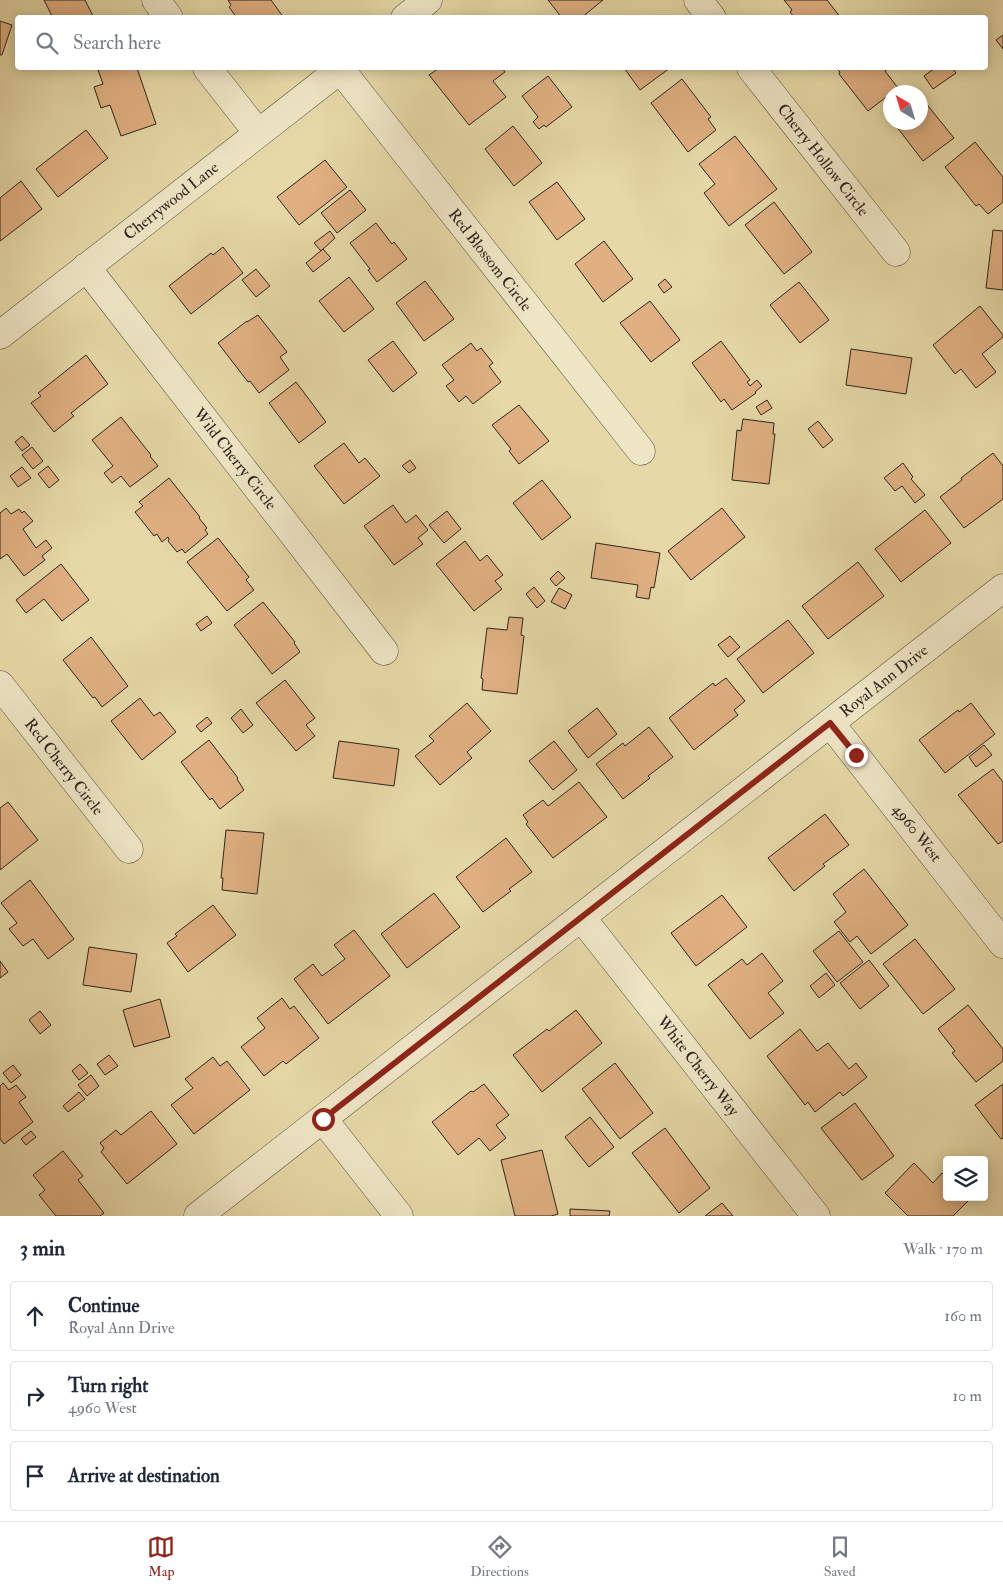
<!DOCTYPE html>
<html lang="en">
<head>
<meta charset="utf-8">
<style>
  :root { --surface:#fff; --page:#f6f6f7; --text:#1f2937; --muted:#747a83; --line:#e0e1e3; --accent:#8f2418 }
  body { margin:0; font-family:"IM FELL Double Pica",serif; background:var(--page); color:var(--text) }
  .controls { position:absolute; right:15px; bottom:15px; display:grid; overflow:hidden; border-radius:5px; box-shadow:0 2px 12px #0003 }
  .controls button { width:45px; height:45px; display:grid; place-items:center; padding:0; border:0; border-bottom:1px solid var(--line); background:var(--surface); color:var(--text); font:25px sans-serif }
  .compass { position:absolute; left:883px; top:85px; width:45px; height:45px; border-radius:50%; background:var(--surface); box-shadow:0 2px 12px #0003; rotate:322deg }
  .stop { position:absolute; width:15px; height:15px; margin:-11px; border:4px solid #8f2418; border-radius:50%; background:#fff }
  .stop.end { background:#8f2418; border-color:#fff; box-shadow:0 1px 5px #0008 }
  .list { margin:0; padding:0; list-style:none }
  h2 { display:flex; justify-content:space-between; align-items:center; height:65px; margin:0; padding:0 20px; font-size:21px }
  h2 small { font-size:16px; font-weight:400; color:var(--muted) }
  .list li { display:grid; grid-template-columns:32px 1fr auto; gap:15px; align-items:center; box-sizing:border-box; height:70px; margin:0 10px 10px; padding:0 10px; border:1px solid var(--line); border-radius:5px }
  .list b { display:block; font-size:19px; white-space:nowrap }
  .list p { margin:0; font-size:16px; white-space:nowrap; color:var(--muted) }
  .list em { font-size:16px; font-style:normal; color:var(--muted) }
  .icon { flex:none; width:28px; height:28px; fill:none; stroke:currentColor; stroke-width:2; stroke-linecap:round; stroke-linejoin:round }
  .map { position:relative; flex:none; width:1003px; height:1216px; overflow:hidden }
  .search { position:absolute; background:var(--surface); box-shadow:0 2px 12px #0003; left:15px; right:15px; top:15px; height:55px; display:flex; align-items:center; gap:12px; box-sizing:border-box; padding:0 18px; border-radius:5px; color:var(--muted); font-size:19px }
  .sheet { height:305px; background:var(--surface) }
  nav { display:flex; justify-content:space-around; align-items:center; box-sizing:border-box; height:70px; border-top:1px solid var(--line); background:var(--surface); font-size:14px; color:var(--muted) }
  nav a { display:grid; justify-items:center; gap:2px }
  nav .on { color:var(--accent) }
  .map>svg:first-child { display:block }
  .building { fill:#e0b082; stroke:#2d251c }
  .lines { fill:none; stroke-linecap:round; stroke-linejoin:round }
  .minor-casing { stroke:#5b523f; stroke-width:29 }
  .minor { stroke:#efe6c6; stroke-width:28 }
  .route { stroke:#8f2418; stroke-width:6 }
  .labels { text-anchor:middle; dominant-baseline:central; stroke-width:5; stroke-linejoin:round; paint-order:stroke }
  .street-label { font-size:16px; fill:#2d251c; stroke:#efe6c6 }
</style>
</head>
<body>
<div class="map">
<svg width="1003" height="1216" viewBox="0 0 1003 1216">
  <rect width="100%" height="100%" fill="#e6d9a7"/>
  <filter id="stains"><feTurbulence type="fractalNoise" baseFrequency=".004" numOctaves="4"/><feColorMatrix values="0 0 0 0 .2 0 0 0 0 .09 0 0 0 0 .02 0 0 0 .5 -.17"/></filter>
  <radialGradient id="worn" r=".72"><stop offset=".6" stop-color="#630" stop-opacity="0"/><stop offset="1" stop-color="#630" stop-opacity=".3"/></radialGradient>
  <path class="building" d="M44 0H85L94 18H53Z
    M228 0H271L284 18H237L229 7 231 5Z
    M548 0H603L581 18H562Z
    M784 0H827L841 18H795L790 12 792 10Z
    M0 21 12 25 2 55H0Z
    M1003 35V49L996 40Z
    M105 68H137L156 124 121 136 110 105 101 108 94 87 103 84 98 70Z
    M439 68H502L505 72 493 81 506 97 469 125 429 75Z
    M624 68H670L640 90Z
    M836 68H890L885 71 898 88 868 111 839 74 840 72Z
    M935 68H952L956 73 933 89 924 76Z
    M548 76 572 107 546 127 544 125 539 129 533 122 538 117 522 96Z
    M682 79 711 117 708 119 716 130 688 152 651 103Z
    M920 96 954 138 923 161 893 122H920Z
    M513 126 542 163 514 186 485 149Z
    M86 130 108 158 58 197 36 169Z
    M735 136 777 189 729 226 704 193 715 184 699 164Z
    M975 142 1003 177V202L988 214 979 204 976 206 945 167Z
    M325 160 347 187 299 225 277 197Z
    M21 181 42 209 0 241V198Z
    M557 182 585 219 557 240 529 202Z
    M350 190 366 210 337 233 321 213Z
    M774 202 812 252 784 274 745 225Z
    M376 223 392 244 394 242 407 259 377 282 368 270 370 269 350 243Z
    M993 230 1003 231V290L986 288Z
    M330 231 335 238 321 251 314 243Z
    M604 241 633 279 603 302 575 264Z
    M223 247 243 273 191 314 169 286 211 253 213 255Z
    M323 249 331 258 313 272 306 263Z
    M256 269 270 286 256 297 242 280Z
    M349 277 374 309 344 332 319 301Z
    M665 279 672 287 664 293 658 285Z
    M425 281 454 319 424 341 396 303Z
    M799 282 829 320 800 343 770 305Z
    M650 301 680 340 651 362 620 323Z
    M980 306 1003 335V337L982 354 996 372 976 388 961 369 955 374 933 345Z
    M258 315 287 352 280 357 289 370 259 393 250 381 248 382 218 343 247 321V322Z
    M393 341 417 373 393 392 368 360Z
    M721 341 750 380 747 382 750 386 757 380 762 386 755 392 756 393 732 410 724 399 721 402 692 363Z
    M471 343 477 351 481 348 493 363 489 366 501 382 473 404 466 396 459 402 446 386 454 380 442 365Z
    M851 349 912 358 906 394 846 385Z
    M86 355 108 384 71 413 74 416 54 432 31 403 41 396 38 393Z
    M296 382 326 422 299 443 269 403Z
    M767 400 772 408 761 415 756 407Z
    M519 405 549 441 519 464 509 451 511 449 492 425Z
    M121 417 151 455 150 456 158 466 130 487 121 476 112 483 104 473 113 466 92 440Z
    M743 419 774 423 773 434H775L769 484 732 480 737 430 741 431Z
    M818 421 833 440 823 448 808 429Z
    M22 436 30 445 22 451 15 442Z
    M344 443 359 463 365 458 380 476 344 504 314 466Z
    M32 447 43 461 33 469 22 455Z
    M993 453 1003 466V499L964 528 940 497 962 480 961 478Z
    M410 460 416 468 409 473 402 466Z
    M903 463 913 477 911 479 925 495 915 503 902 486 895 491 884 478Z
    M48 466 59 480 49 488 38 474Z
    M22 467 31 478 18 487 10 476Z
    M169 478 200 517 199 518 207 528 205 530 208 534 185 553 182 549 177 552 168 541 169 539 168 537 162 542 157 534 154 536 135 512 143 506 139 502Z
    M542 480 571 517 542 540 513 503Z
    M393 505 406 523 416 515 428 530 418 538 423 544 394 565 364 526Z
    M6 508 11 514 19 509 22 513 24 511 33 521 23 529 36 548 46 540 52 548 42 556 45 560 24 576 7 554 0 559V513Z
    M722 508 745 537 691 580 668 551Z
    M925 510 951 543 901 582 875 549Z
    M447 511 461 529 444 543 429 525Z
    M218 538 249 577 246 580 254 590 227 611 187 562Z
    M465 541 480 561 487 555 503 575 495 581 502 589 474 611 436 564Z
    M596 543 660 553 654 588 651 587 649 599 636 597 638 585 591 578Z
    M858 562 884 596 828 639 802 606Z
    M61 564 89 600 62 621 44 599 26 613 16 600Z
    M558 571 565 578 556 586 550 579Z
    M534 587 545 601 537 608 526 594Z
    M559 588 572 595 565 609 551 602Z
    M263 602 295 642 294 643 300 652 272 674 234 625Z
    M207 616 212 623 201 631 196 624Z
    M509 617 523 618 521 635 524 636 517 694 482 690 483 679 481 678 487 628 507 630Z
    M788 620 814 653 763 693 737 659Z
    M730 636 740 647 728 657 718 645Z
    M91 637 128 686 102 707 95 697 93 698 63 660Z
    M726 678 745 701 734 710 738 715 694 750 669 718 713 683 715 686Z
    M285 680 315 718 306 725 315 736 296 751 256 703Z
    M140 698 154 716 160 712 176 732 142 760 111 721Z
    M467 703 491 731 467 752 472 758 440 785 415 756 434 741 429 736Z
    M971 703 995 734 945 773 919 740 958 710 959 712Z
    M597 708 617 734 588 758 568 731Z
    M241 709 253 725 243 733 231 718Z
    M207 717 212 723 201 732 196 726Z
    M649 727 673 757 648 776 650 778 623 799 596 764 623 743 625 746Z
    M209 740 238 778 237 779 244 790 220 809 212 798 210 800 181 762Z
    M339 741 399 749 394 786 333 778Z
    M554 741 577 770 553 790 529 761Z
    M984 745 992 755 976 767 969 757Z
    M993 769 1003 782V841L998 844 958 795Z
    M579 782 607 817 553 858 526 824 528 822 523 815 543 800 548 806Z
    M8 802 38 840 0 870V808Z
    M825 814 849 845 823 864 825 866 794 891 768 858Z
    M226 830 264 833 257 894 222 890 223 878H221Z
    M506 838 532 872 509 889 511 891 483 912 456 877Z
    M864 869 908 925 871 954 857 936 850 942 834 922 846 912 833 894Z
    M30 880 74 939 48 959 33 939 23 946 9 929 17 923 1 903Z
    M434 893 460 927 407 968 381 934Z
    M722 895 747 927 696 966 671 933Z
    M213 905 236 935 188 972 167 943 177 936 175 934Z
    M354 930 390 976 328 1024 294 979 313 964 322 976 345 959 334 945Z
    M839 931 863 962 837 982 813 951Z
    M915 939 955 989 923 1014 883 964Z
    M89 947 137 954 131 992 83 985Z
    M762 953 783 981 768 993 784 1013 750 1039 708 985 742 959 747 965Z
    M869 960 889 986 860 1009 840 983Z
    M0 961 8 972 0 978Z
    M826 973 835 985 819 998 810 986Z
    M282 998 290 1009 294 1006 319 1038 286 1064 283 1061 264 1076 241 1047 265 1028 257 1018Z
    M160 999 170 1037 134 1047 123 1010Z
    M968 1005 1003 1049V1061L976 1082 952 1053 955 1051 938 1029Z
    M576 1010 602 1043 542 1092 513 1055 547 1029 549 1031Z
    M40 1011 51 1025 40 1034 29 1020Z
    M800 1029 817 1051 828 1043 849 1069 856 1063 867 1077 843 1096 840 1092 815 1112 808 1102 805 1105 767 1056Z
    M109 1055 118 1066 105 1075 97 1064Z
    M213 1057 220 1066 227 1061 250 1090 194 1134 171 1105 193 1088 185 1079Z
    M615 1063 653 1113 620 1139 582 1089Z
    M80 1064 88 1073 79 1080 72 1071Z
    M13 1065 21 1075 11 1083 3 1073Z
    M91 1075 99 1086 87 1096 78 1085Z
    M3 1083 9 1090 16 1085 26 1097 19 1102 33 1122 4 1144 0 1139V1086Z
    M484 1084 509 1115 496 1125 506 1138 490 1151 479 1138 458 1155 432 1122 471 1091 473 1092Z
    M1003 1084V1138L1001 1139 975 1105Z
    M79 1092 85 1099 68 1112 63 1106Z
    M855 1103 894 1156 862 1180 821 1128Z
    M151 1111 177 1144 127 1184 101 1152 104 1148 100 1143 116 1130 121 1135Z
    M590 1117 614 1147 589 1167 565 1137Z
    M665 1128 710 1188 679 1213 632 1153Z
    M31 1131 36 1137 26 1145 21 1139Z
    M542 1150 558 1214 551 1216H515L501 1160Z
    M63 1151 83 1176 78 1180 104 1213 100 1216H56L39 1195 45 1190 33 1175Z
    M914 1163 933 1183 942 1173 947 1178V1197H966L969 1200 953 1216H908L885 1193Z
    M722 1203 733 1216H705Z
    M570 1209 610 1211 609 1216H570Z"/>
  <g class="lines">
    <g class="minor-casing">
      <path id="minor" d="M156 0 169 18
        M698 0 712 18
        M405 18 428 0
        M207 68 258 133
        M751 68 896 252
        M340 69 641 451
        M86 267 384 651
        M0 335 342 68
        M0 685 129 849
        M830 723 1003 944
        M581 917 816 1216
        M323 1119 399 1216
        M198 1216 1003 588"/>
    </g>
    <use href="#minor" class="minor"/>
  </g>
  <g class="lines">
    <path class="route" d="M323 1119 830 723 856 755"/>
  </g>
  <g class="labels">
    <g class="street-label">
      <text transform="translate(823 160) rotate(52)">Cherry Hollow Circle</text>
      <text transform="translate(171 201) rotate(-38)">Cherrywood Lane</text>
      <text transform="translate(490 260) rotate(52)">Red Blossom Circle</text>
      <text transform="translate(235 459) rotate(52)">Wild Cherry Circle</text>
      <text transform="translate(884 681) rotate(-38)">Royal Ann Drive</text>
      <text transform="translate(64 767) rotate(52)">Red Cherry Circle</text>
      <text transform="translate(917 833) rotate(52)">4960 West</text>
      <text transform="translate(698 1066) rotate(52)">White Cherry Way</text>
    </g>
  </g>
  <rect width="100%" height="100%" filter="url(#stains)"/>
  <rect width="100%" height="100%" fill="url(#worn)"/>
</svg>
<div class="controls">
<button><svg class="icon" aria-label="layers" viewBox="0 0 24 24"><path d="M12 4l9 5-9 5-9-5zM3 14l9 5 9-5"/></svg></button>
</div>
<svg class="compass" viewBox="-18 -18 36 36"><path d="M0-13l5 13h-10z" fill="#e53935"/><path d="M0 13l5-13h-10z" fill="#747a83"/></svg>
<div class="stop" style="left:323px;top:1119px"></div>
<div class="stop end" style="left:856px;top:755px"></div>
<div class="search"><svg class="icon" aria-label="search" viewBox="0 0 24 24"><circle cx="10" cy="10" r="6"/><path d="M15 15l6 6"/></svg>Search here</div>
</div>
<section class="sheet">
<h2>3 min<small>Walk · 170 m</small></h2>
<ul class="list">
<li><svg class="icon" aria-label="ahead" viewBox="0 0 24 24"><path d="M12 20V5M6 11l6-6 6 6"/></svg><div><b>Continue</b><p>Royal Ann Drive</p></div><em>160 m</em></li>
<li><svg class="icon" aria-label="right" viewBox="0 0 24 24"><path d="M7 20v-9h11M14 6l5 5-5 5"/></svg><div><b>Turn right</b><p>4960 West</p></div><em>10 m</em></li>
<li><svg class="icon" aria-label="arrive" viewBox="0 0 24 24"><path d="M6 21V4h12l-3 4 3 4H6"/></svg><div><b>Arrive at destination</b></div></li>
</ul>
</section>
<nav>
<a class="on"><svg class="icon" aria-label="map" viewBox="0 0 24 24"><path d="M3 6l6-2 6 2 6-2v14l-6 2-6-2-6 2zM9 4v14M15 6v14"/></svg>Map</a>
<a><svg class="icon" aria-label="directions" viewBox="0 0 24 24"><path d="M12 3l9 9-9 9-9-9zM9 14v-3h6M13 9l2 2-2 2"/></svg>Directions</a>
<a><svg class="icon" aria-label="saved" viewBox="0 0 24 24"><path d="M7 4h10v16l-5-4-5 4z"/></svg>Saved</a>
</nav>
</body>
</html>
